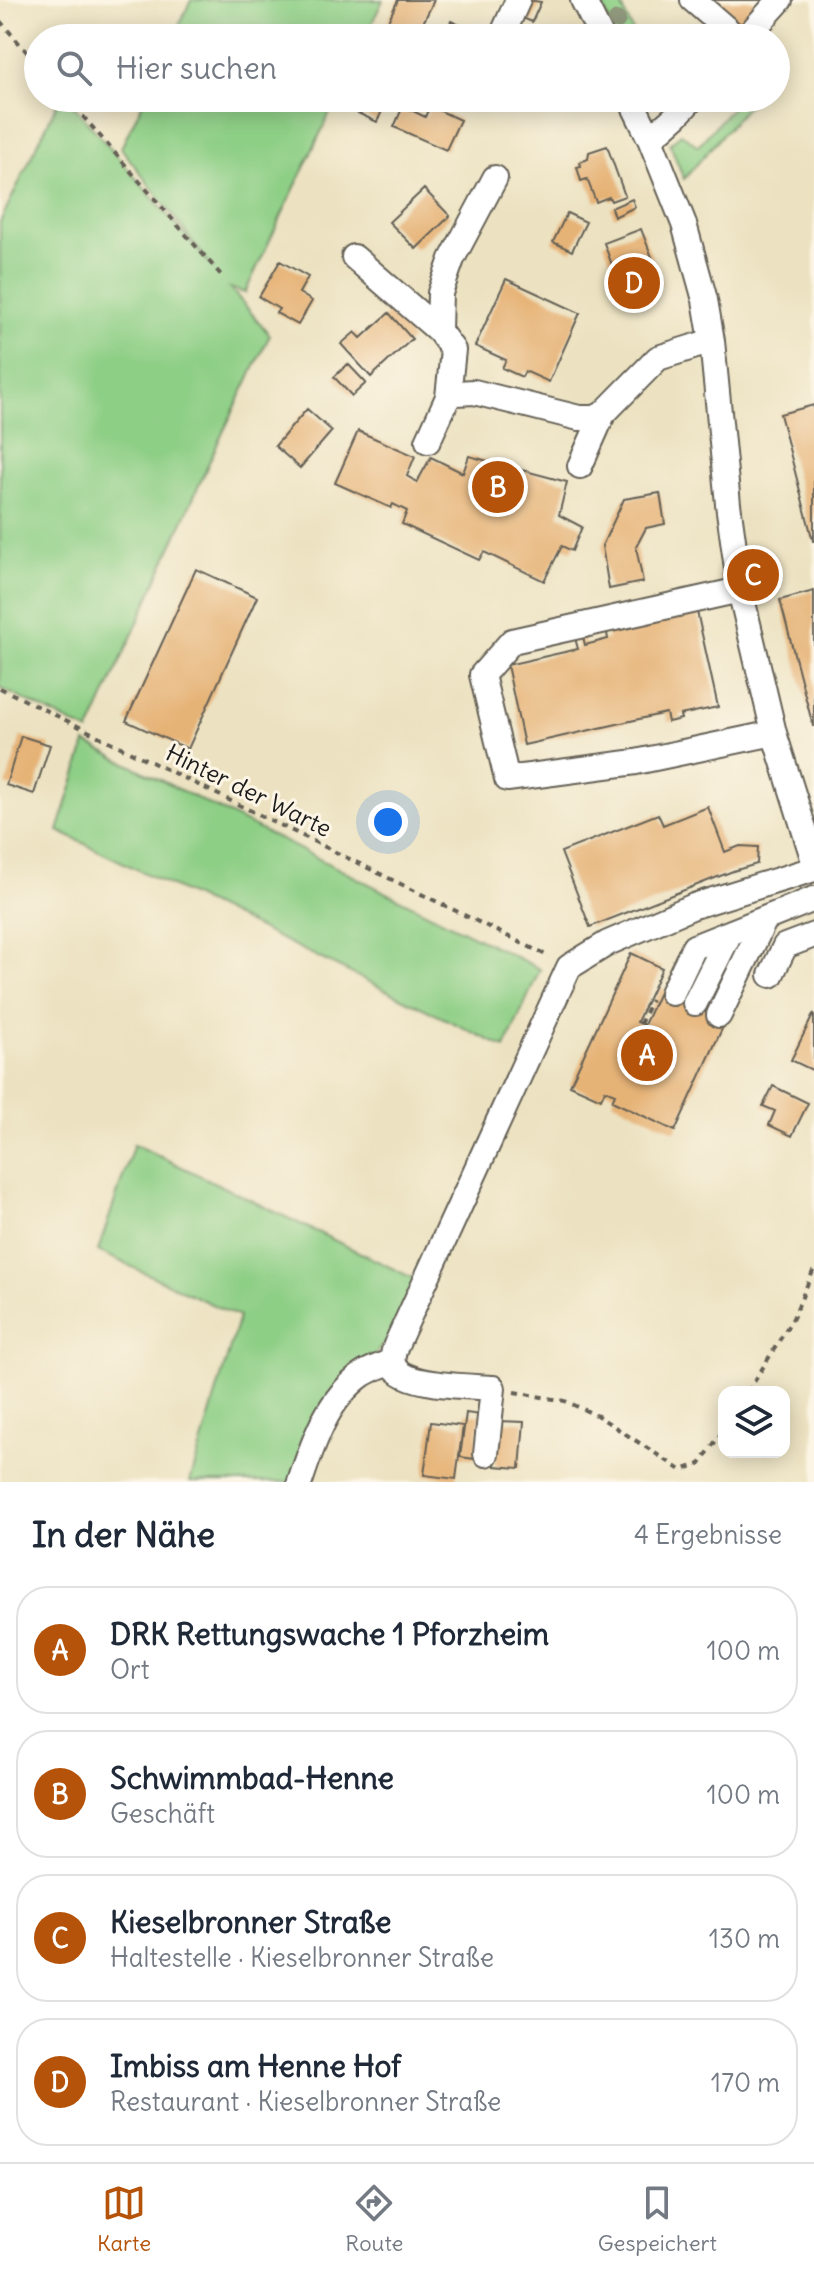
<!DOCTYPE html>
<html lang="de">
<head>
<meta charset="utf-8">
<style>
  :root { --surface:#fff; --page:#f6f6f7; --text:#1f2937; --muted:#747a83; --line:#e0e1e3; --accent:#b45309 }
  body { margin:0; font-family:Delius,sans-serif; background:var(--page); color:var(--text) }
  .controls { position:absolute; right:24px; bottom:24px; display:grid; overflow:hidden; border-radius:16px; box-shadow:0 4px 20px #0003 }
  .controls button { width:72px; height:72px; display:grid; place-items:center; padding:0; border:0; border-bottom:2px solid var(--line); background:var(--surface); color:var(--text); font:40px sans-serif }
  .you { position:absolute; left:388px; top:822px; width:28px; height:28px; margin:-20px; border:6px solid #fff; border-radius:50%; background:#1a73e8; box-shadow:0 0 0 12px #1a73e833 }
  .badge { display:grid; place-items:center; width:52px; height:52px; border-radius:50%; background:var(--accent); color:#fff; font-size:26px; font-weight:700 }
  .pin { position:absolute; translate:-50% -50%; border:4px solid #fff; box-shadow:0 2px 8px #0006 }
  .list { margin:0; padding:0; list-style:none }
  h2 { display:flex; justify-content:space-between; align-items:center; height:104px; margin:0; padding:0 32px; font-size:34px }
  h2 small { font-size:26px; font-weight:400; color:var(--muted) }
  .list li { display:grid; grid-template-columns:52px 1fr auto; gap:24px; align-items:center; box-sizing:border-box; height:128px; margin:0 16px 16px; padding:0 16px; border:2px solid var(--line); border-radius:32px }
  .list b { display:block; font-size:30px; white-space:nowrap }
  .list p { margin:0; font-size:26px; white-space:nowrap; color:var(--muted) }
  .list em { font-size:26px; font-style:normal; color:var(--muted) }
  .icon { flex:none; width:44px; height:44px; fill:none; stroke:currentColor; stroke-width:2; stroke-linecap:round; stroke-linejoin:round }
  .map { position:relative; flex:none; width:814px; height:1482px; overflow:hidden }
  .search { position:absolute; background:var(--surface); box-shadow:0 4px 20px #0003; left:24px; right:24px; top:24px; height:88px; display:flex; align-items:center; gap:20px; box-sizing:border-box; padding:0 28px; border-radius:44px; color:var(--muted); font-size:30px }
  .sheet { height:680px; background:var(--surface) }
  nav { display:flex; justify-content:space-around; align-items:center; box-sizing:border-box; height:112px; border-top:2px solid var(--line); background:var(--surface); font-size:22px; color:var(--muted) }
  nav a { display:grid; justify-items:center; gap:4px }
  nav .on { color:var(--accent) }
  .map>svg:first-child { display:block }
  .green { fill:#8ecf86; stroke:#557651; stroke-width:2 }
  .building { fill:#e6b377 }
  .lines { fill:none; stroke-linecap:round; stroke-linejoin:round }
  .minor-casing { stroke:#656156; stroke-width:28 }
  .path { stroke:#656156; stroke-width:4; stroke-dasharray:6 6; stroke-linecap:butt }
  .minor { stroke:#fff; stroke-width:24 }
  .tree { fill:#90987b }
  .labels { text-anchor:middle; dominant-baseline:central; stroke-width:6; stroke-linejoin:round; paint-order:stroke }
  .street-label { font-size:24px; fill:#1c1c1c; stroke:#fcf5e5 }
</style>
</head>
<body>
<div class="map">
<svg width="814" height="1482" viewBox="0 0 814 1482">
  <rect width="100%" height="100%" fill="#fcf5e5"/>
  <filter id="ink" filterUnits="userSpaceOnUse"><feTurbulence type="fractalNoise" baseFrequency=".0125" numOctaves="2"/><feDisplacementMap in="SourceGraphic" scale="16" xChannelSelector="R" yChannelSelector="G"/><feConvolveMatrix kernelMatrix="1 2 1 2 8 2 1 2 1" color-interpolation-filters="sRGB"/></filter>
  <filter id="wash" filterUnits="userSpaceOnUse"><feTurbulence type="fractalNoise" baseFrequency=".006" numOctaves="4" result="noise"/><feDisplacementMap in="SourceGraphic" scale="32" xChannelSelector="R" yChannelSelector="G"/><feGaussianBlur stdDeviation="1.8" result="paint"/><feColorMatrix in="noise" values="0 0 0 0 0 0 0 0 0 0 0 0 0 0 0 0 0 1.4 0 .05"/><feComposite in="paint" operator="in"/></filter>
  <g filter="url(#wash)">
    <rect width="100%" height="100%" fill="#ece2c1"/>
    <path class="green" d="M191 0H383L365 38H173Z
      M599 0H619L636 38H618Z
      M60 98H67L214 269 121 148 145 98H337L245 293 230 288 270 335 215 449 89 732 0 688V222Z
      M740 98H754L684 179 670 144 681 133 698 146Z
      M86 743 540 969 505 1048 58 831Z
      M134 1144 419 1281 395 1332 368 1362 296 1482H190L239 1317 98 1251Z"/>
    <g id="blocks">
      <path class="building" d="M398 0H434L417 36 406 32 403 38H380Z
        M528 0 541 2 532 22 520 17Z
        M704 0H764L739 29Z
        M451 21 488 38H443Z
        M357 98H388L377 122 351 110Z
        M403 106 425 117 430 106 460 120 446 150 394 127Z
        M607 146 625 196 611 201 609 197 596 202 587 179 581 181 577 167 581 166 580 162 588 159 589 152Z
        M424 189 450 216 416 249 389 222Z
        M632 199 635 207 614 217 611 208Z
        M567 213 586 222 572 251 553 242Z
        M641 229 662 283 624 298 604 243Z
        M280 261 308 277 299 293 312 301 298 325 276 313 279 309 259 297Z
        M506 279 580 313 549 382 525 371 522 377 502 368 506 360 475 346Z
        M389 313 412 339 371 377 341 344 355 332 361 338Z
        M348 364 366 383 352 396 334 377Z
        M814 405V541H813L780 414Z
        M307 409 332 431 300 468 275 446Z
        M358 431 415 456 407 476 417 482 431 457 463 473 469 456 567 482 559 515 582 527 572 551 562 546 544 581 484 552 479 560 402 524 407 511 393 504 391 508 335 483Z
        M660 493 665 524 646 528 636 547 643 582 609 589 602 546 624 499Z
        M196 569 257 597 188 749 126 721Z
        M814 591V726H813L780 600Z
        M696 607 718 707 680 715 681 719 668 722 666 713 524 745 507 665 578 649 574 634 582 632 585 645 608 639 606 627Z
        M21 736 50 745 34 794 6 785Z
        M708 807 725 852 740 846 758 847 757 864 733 871 590 927 561 852 658 814 663 825Z
        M631 953 662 968 637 1022 644 1025 661 988 727 1018 675 1131 612 1101 615 1094 605 1090 601 1099 570 1085Z
        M814 1013V1071L791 1060Z
        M773 1086 808 1103 792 1136 769 1125 775 1111 763 1106Z
        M466 1413 480 1415 475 1459 460 1457Z
        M498 1421 524 1422 520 1468 495 1466Z
        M431 1422 463 1426 456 1479 424 1475Z"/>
    </g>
  </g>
  <g filter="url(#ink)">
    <use href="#blocks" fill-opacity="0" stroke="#656156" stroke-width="2"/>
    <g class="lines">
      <g class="minor-casing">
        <path id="minor" d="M583 0 602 38
          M693 0 737 38
          M501 38 518 0
          M746 38 780 0
          M630 98 650 139 684 224 705 300 712 341 728 504 740 590 774 733 814 861
          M650 139 677 115 693 98
          M354 257 439 331
          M448 397 453 350 439 331 440 293 452 259 495 178
          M428 441 448 397 456 393 474 392 579 418H595L603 414 658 358 712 341
          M580 466 603 414
          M740 590 512 641 482 675 507 779 636 762 774 733
          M771 975 785 946 814 935
          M672 993 694 947 814 899
          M695 1003 730 933
          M719 1015 765 919
          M486 1454 493 1388C472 1386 398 1387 393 1363 392 1358 394 1350 396 1345L569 967 608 943 694 906 814 869
          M300 1482C313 1443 327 1399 363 1374 371 1369 383 1365 392 1361"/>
      </g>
      <path class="path" d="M0 21 38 65
        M67 98 221 275
        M0 688 548 956
        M640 1024 651 1000
        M514 1392 565 1401 598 1416 681 1470 700 1464 724 1429
        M748 1392 793 1318 814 1269"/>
      <use href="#minor" class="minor"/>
    </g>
    <circle class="tree" cx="617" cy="20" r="9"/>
  </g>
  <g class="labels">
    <g class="street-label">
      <text transform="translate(249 790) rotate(26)">Hinter der Warte</text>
    </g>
  </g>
</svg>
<div class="controls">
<button><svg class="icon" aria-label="layers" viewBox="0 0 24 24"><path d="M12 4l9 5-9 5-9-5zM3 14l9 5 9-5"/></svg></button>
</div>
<div class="you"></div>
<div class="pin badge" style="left:647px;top:1055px">A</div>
<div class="pin badge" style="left:498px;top:487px">B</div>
<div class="pin badge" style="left:753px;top:575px">C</div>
<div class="pin badge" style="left:634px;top:283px">D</div>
<div class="search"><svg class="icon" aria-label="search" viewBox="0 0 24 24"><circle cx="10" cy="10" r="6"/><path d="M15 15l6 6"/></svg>Hier suchen</div>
</div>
<section class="sheet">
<h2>In der Nähe<small>4 Ergebnisse</small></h2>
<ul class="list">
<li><span class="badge">A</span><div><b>DRK Rettungswache 1 Pforzheim</b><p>Ort</p></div><em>100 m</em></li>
<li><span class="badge">B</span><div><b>Schwimmbad-Henne</b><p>Geschäft</p></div><em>100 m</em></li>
<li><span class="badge">C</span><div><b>Kieselbronner Straße</b><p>Haltestelle · Kieselbronner Straße</p></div><em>130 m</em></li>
<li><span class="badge">D</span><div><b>Imbiss am Henne Hof</b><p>Restaurant · Kieselbronner Straße</p></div><em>170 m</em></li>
</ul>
</section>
<nav>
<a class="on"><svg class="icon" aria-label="map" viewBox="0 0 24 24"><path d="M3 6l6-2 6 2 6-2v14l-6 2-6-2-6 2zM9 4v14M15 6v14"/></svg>Karte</a>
<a><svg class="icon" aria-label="directions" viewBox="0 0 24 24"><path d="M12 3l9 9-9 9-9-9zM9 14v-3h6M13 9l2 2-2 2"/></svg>Route</a>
<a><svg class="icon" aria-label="saved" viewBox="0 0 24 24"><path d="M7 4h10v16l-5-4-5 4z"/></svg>Gespeichert</a>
</nav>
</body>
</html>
